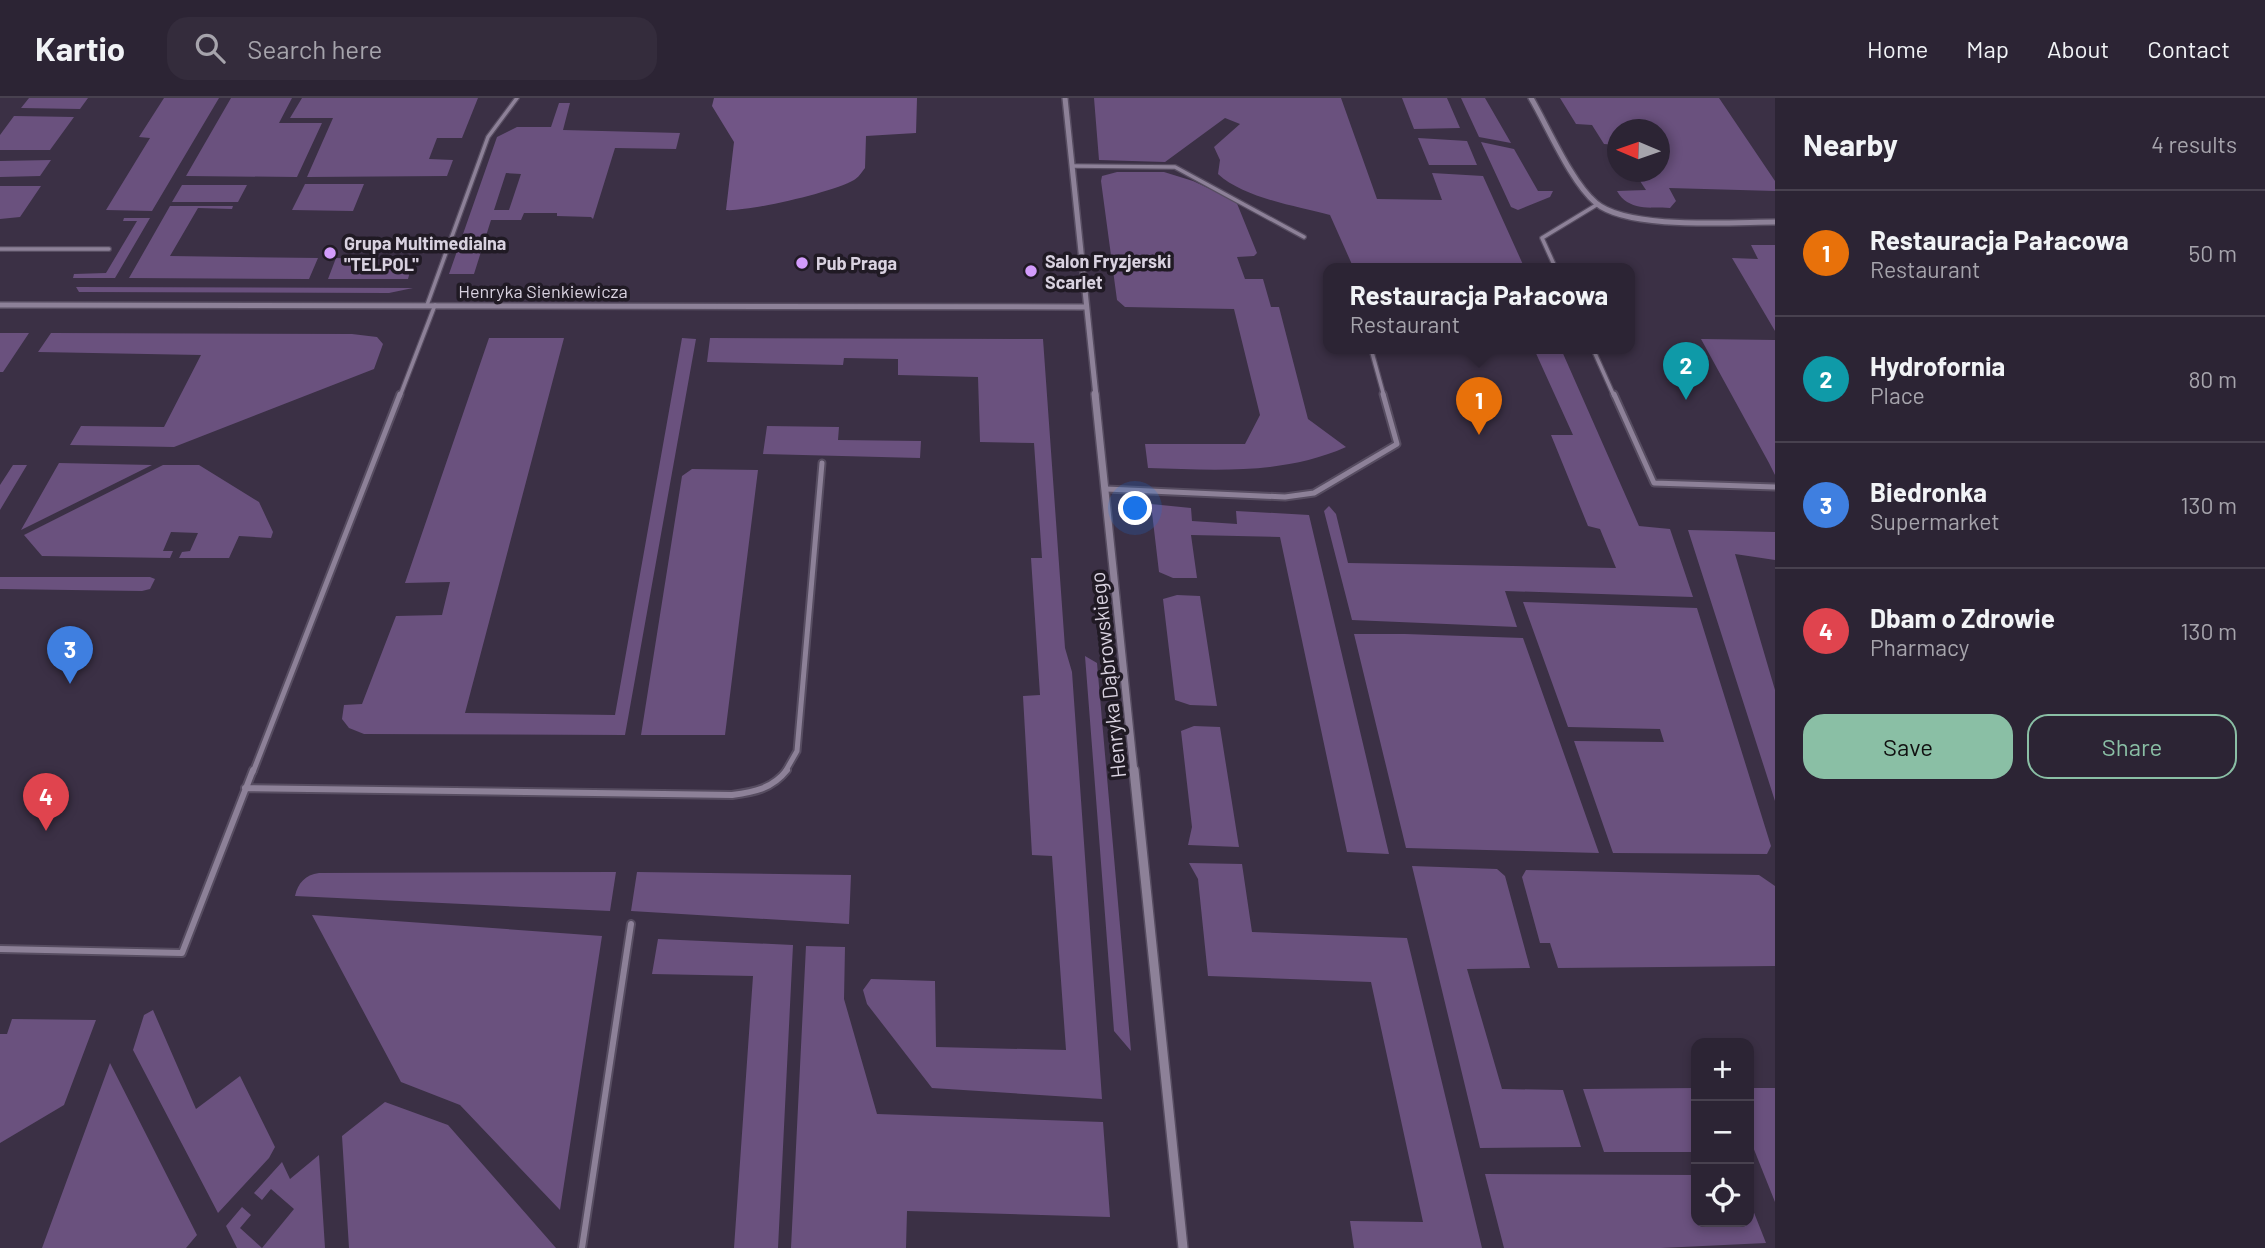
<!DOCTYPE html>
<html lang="en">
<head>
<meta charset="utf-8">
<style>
  :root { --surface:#2c2434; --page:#342c3c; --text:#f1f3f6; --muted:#a6a4ac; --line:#48414f; --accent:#8abfa5 }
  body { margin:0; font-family:Barlow,sans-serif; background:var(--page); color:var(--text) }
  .controls { position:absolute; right:21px; bottom:21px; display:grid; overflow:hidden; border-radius:14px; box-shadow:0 4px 10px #0003 }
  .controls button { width:63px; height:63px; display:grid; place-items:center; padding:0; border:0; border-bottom:2px solid var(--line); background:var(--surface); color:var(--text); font:35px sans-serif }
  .compass { position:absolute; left:1607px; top:21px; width:63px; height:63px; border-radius:50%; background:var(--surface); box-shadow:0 4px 10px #0003; rotate:272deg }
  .you { position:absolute; left:1136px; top:411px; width:24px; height:24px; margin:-18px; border:5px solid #fff; border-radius:50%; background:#1a73e8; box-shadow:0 0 0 10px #1a73e833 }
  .badge { display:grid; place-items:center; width:46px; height:46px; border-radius:50%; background:var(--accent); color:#fff; font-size:23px; font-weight:700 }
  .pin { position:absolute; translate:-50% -58px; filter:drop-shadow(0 2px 4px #0008) }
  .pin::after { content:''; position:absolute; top:37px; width:24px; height:21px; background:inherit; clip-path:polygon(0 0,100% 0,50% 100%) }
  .popup { position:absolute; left:1323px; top:165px; width:312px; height:91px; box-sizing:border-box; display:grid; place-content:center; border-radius:14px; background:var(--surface); filter:drop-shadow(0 2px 5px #0005); font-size:23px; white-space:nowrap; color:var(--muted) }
  .popup b { font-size:26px; color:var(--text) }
  .popup::after { content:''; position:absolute; left:50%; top:100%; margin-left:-14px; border:14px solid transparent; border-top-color:var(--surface) }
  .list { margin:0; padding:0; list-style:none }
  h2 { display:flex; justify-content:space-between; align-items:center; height:91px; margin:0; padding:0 28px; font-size:30px }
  h2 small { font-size:23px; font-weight:400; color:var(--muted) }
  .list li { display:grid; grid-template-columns:46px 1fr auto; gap:21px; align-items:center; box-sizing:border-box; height:126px; padding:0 28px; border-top:2px solid var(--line) }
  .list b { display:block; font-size:26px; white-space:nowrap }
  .list p { margin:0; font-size:23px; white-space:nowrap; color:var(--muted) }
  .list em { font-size:23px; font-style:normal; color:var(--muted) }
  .actions { display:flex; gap:14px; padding:21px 28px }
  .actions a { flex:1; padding:16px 0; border:2px solid var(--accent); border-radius:21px; text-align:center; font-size:24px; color:var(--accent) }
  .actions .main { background:var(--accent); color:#111 }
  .icon { flex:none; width:38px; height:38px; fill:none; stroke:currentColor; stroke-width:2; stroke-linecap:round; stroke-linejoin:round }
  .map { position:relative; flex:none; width:1775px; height:1150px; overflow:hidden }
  header { display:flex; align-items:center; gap:42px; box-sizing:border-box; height:98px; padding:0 35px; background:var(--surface); border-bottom:2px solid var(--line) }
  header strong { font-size:33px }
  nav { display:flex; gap:38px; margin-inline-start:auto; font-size:24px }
  .search { width:490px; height:63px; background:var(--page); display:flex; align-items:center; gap:18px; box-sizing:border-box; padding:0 24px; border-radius:21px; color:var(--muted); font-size:26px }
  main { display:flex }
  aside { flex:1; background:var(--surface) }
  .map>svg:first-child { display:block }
  .green { fill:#6a517e; fill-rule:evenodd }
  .forest { fill:#715586 }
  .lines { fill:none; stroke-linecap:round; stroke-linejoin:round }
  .lane-far2-casing { stroke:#574d61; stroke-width:6 }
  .lane-far1-casing { stroke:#574d61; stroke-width:9 }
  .lane-casing { stroke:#574d61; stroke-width:10 }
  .street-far2-casing { stroke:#574d61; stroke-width:8 }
  .street-far1-casing { stroke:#574d61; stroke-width:10 }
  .street-casing { stroke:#574d61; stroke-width:12 }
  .lane-far2 { stroke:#8d8198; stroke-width:3.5 }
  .lane-far1 { stroke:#8d8198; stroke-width:5 }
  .lane { stroke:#8d8198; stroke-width:6 }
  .street-far2 { stroke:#8d8198; stroke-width:5 }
  .street-far1 { stroke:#8d8198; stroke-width:7 }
  .street { stroke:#8d8198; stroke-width:9 }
  .poi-dot { fill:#d39cfc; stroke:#201a24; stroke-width:2.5 }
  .labels { text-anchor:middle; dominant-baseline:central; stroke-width:7; stroke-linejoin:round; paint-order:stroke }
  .far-poi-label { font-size:18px; font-weight:bold; fill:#d9d2e0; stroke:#201a24; text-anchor:start }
  .far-street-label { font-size:18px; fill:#d9d2e0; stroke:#201a24 }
  .street-label { font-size:21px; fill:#d9d2e0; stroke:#201a24 }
</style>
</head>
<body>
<header>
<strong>Kartio</strong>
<div class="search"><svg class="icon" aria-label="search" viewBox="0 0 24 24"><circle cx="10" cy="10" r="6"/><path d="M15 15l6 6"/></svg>Search here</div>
<nav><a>Home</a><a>Map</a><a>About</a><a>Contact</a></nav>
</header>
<main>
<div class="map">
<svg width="1775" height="1150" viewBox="0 0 1775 1150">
  <rect width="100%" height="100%" fill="#3b3045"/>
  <path class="green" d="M29 0H88L80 11 21 10Z
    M164 0H219L152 113 106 112 150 40 139 39Z
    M231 0H292L279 25H322L297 79 186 78Z
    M302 0H478L462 40H437L429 61 453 62 447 78 307 79 333 20H290Z
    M1094 0H1341L1377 101 1442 102 1432 75 1483 78 1525 171H1354L1330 117C1296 108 1244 100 1218 76L1220 62 1214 49 1240 26 1225 20 1165 64 1099 62Z
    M1402 0H1447L1460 30 1414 31Z
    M1461 0H1485L1511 45 1479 39Z
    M1560 0H1719L1775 83V93L1669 90 1676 103 1670 110C1650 109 1628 113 1617 93L1646 92 1634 74H1660V32H1618L1617 47 1604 46 1592 27 1576 26Z
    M559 5H570L563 32 680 35 676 51 615 50 593 121 591 119 557 118V115H524L521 122H491L474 176H449L497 39 517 29H551ZM506 75 521 76 509 112H494Z
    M14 18 74 19 50 52H0V37Z
    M1418 40 1467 43 1477 67H1429Z
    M1481 44 1514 51 1538 93H1553L1550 99 1518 112 1511 109Z
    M51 62 40 78 0 79V63Z
    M1117 74H1164L1193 83 1236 103 1257 155 1254 158 1237 159 1245 181H1263L1271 209H1279L1308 321 1346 349C1283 377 1215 372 1148 370L1145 346H1245L1260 317 1234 211 1125 209 1117 202 1101 83 1102 78Z
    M305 86H364L353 113 292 112Z
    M182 87H247L238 104H172Z
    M0 88H41L20 119 0 121Z
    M170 108H233L232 111 198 110 170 158 318 160 309 181 129 180Z
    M124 120H150L115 180H73L74 176 106 175 137 123H123Z
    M1751 147H1775V233L1732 160 1758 161Z
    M336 160 413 162 408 181H328Z
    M76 189 413 190 389 195 83 194H79Z
    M0 235H29L3 274H0Z
    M51 235 352 236 377 239 383 246 374 271 174 349 70 347 81 328 164 329 201 257 38 254Z
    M489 240H564L465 615 615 617 682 240 696 241 625 637 364 636 349 630 342 621 344 607 362 606 396 518 442 517 450 484 405 485Z
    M710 240 1043 241 1065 550 1072 574 1102 1001 932 990 867 906 863 892 871 881 935 883 936 949 1066 952 1052 758 1032 757 1023 598 1040 597 1031 460H1042L1034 345 980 344 978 279 898 277V261L844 260 843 267 707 264Z
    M1701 241 1775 242V377L1769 365Z
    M1534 251H1561L1639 428 1670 431 1693 499 1505 493 1517 529 1352 522 1324 413 1329 408 1336 416 1348 465 1616 470 1600 431 1588 428 1551 337H1573Z
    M767 328 839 329 838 342 921 343 920 360 763 356Z
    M59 365 152 367 21 432Z
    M13 367H27L0 412V387Z
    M163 367H199L259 404 273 434 271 440 239 438 229 460H179L182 454 190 453 198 435 171 434 163 453H173L170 460 42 458 24 437Z
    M692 371 758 372 725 637H641L682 378Z
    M1151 406 1191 410 1192 423 1237 426 1236 413 1309 417 1389 756 1347 754 1280 439 1191 437 1197 480H1173L1159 474Z
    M1688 432 1775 434V462L1735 456 1775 592V703Z
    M0 479H150L155 481 150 491 142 493 0 491Z
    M1177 497 1200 498 1217 608 1190 607 1175 602 1163 501Z
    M1523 504 1697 510 1771 748 1767 756 1613 755 1574 643 1664 644 1660 631 1568 629Z
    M1405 536 1523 540 1599 755 1406 750 1354 536Z
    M1085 558 1097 565 1131 953 1114 933Z
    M1194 628 1220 629 1239 749 1188 747 1192 729 1181 633Z
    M1189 765 1242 766 1252 834 1407 840 1482 1150H1354L1350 1123 1423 1124 1371 884 1208 878 1198 781Z
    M1412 768 1497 771 1505 778 1530 870 1467 871 1502 991 1563 992 1581 1049 1480 1050Z
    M1526 772 1759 777 1775 788V868L1558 870 1550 845H1540L1522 779Z
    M616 774 610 813 295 798C298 785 305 777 319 775Z
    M637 774 851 777 849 826 631 813Z
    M312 817 602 838 560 1112 460 1007 401 984Z
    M658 841 793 847 778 1150H734L753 878 652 876Z
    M806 848 845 849 844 901 877 1016 1103 1024 1110 1119 907 1113 906 1150H791Z
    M153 912 196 1011 240 978 275 1049 269 1060 218 1115 133 952 144 917Z
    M12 921 96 922 64 1007 0 1045V936H7Z
    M110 965 197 1137 186 1150H42Z
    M1696 990V1054H1604L1583 991Z
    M1749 990H1775V1104L1749 1039Z
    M385 1004 448 1027 556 1150H349L342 1038Z
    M319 1057 325 1150H237L226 1128 242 1109 251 1117 240 1130 262 1150 294 1111 271 1091 262 1102 254 1095 282 1064 290 1081Z
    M1485 1076 1696 1077V1124H1749V1102L1766 1145 1661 1150H1504Z"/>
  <path class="forest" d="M714 0H917L916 35 866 38 865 70C862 74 858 80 854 82 834 94 748 114 726 112L734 44 712 8Z"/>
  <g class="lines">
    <g class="lane-far2-casing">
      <path id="lane-far2" d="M1072 68 1175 69 1304 139
        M0 151H109
        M1556 171 1542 140 1598 106
        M427 207 488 39 517 0
        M1371 251 1384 298
        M1593 251 1614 298
        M400 298 435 207"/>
    </g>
    <g class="lane-far1-casing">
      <path id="lane-far1" d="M1614 296 1654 385 1775 389
        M1106 391 1285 399 1314 395 1397 346 1383 296
        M253 674 400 296
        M785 674 797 653 822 365"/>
    </g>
    <g class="lane-casing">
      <path id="lane" d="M245 690 732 697C754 694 772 691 787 672
        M0 851 182 855 253 672
        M582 1150 631 826"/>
    </g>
    <g class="street-far2-casing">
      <path id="street-far2" d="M1065 0 1096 298
        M1531 0C1548 29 1571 84 1596 105 1628 132 1733 124 1775 124
        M0 207 1086 209"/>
    </g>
    <g class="street-far1-casing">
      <path id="street-far1" d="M1095 296 1134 674"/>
    </g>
    <g class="street-casing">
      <path id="street" d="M1134 672 1183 1150"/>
    </g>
    <use href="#lane-far2" class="lane-far2"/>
    <use href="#lane-far1" class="lane-far1"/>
    <use href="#lane" class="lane"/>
    <use href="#street-far2" class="street-far2"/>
    <use href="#street-far1" class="street-far1"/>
    <use href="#street" class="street"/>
  </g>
  <g class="poi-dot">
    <circle cx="330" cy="155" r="7"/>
    <circle cx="802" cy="165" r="7"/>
    <circle cx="1031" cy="173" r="7"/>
  </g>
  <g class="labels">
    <g class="far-poi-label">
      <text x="344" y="145">Grupa Multimedialna<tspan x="344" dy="21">"TELPOL"</tspan></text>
      <text x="1045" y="163">Salon Fryzjerski<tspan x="1045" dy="21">Scarlet</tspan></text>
      <text x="816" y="165">Pub Praga</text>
    </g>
    <g class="far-street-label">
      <text x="543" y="193">Henryka Sienkiewicza</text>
    </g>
    <g class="street-label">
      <text transform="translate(1107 577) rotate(-96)">Henryka Dąbrowskiego</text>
    </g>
  </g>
</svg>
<div class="controls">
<button>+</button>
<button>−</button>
<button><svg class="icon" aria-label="locate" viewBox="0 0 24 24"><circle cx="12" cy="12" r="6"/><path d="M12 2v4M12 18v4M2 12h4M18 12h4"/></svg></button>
</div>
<svg class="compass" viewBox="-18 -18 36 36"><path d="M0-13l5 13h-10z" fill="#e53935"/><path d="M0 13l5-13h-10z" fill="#a6a4ac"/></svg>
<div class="you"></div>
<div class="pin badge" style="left:1479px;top:337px;background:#e8710a">1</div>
<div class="popup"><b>Restauracja Pałacowa</b>Restaurant</div>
<div class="pin badge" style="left:1686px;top:302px;background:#0f9aa8">2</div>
<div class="pin badge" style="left:70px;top:586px;background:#3f7fe0">3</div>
<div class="pin badge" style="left:46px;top:733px;background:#e0444e">4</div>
</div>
<aside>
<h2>Nearby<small>4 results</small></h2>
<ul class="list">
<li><span class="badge" style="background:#e8710a">1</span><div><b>Restauracja Pałacowa</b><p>Restaurant</p></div><em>50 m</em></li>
<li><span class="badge" style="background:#0f9aa8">2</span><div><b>Hydrofornia</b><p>Place</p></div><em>80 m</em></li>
<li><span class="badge" style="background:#3f7fe0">3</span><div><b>Biedronka</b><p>Supermarket</p></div><em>130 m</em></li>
<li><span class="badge" style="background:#e0444e">4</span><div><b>Dbam o Zdrowie</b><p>Pharmacy</p></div><em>130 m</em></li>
</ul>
<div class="actions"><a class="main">Save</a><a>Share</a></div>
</aside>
</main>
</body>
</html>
